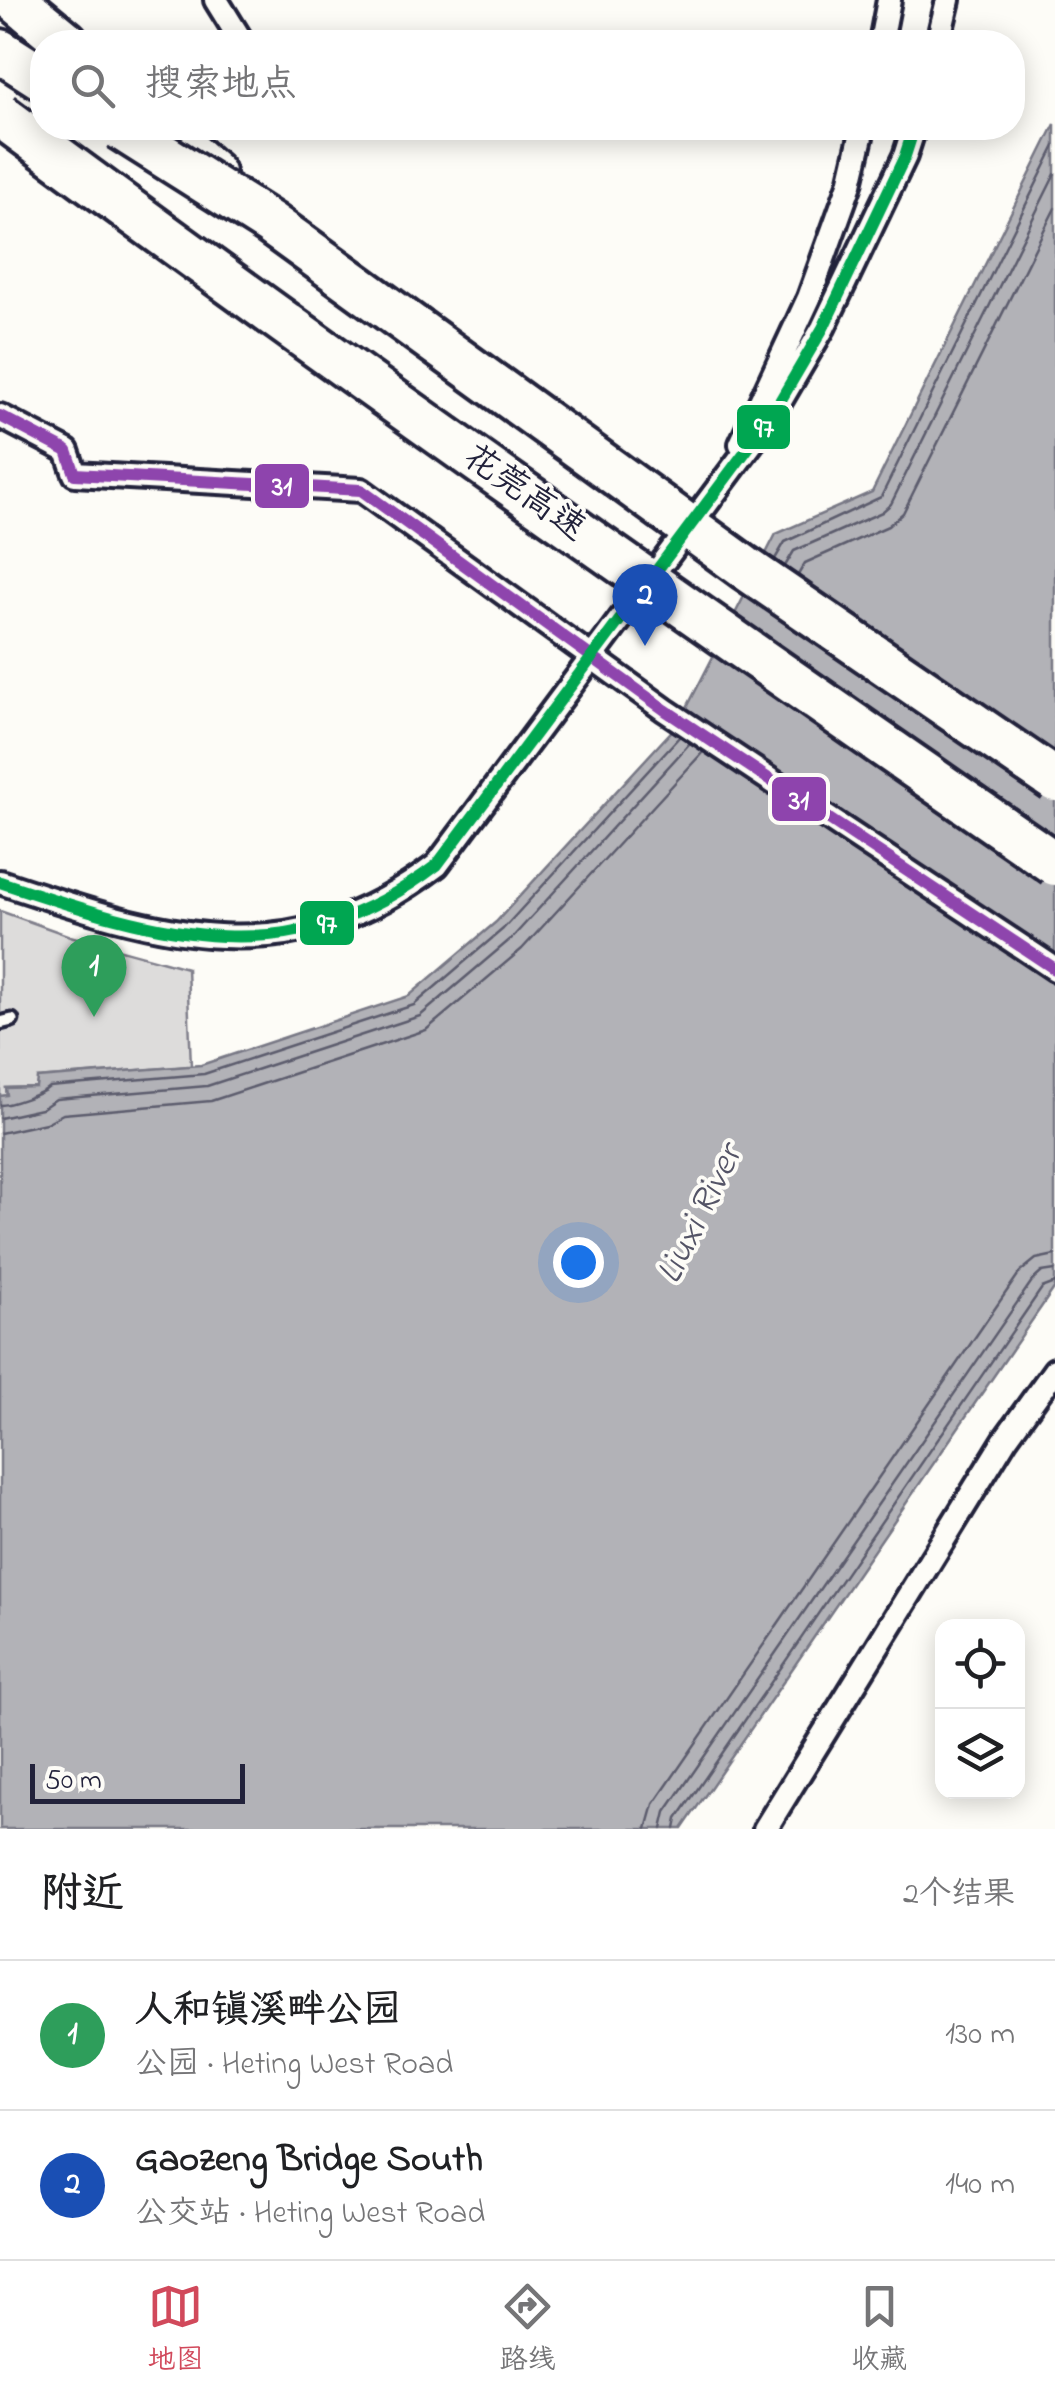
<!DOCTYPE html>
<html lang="zh">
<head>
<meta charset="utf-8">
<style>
  :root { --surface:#fff; --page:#f2f2f2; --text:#202124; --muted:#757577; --line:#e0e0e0; --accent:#d1495b }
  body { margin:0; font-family:"Indie Flower","LXGW WenKai TC",sans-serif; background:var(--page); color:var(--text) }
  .controls { position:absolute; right:30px; bottom:30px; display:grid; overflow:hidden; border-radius:20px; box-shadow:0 5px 25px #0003 }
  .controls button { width:90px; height:90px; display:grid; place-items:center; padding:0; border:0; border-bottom:2px solid var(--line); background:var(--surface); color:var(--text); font:50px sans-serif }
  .scale { position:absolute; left:30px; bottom:25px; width:215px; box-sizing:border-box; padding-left:10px; border:5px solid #22223b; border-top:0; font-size:28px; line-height:35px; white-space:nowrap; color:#22223b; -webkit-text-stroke:8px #fdfcf7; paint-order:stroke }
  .you { position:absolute; left:578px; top:1262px; width:35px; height:35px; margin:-25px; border:8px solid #fff; border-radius:50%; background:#1a73e8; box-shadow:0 0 0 15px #1a73e833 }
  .badge { display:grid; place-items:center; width:65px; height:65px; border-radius:50%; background:var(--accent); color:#fff; font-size:32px; font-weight:700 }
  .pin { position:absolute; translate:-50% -82px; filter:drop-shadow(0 2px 5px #0008) }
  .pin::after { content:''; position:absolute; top:52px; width:35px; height:30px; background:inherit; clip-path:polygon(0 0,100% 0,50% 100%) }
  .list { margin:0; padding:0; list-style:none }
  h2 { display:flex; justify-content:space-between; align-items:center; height:130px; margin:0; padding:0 40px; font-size:42px }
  h2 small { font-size:32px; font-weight:400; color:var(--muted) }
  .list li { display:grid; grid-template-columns:65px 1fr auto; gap:30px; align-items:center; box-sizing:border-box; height:150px; padding:0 40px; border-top:2px solid var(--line) }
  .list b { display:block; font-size:38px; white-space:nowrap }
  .list p { margin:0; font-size:32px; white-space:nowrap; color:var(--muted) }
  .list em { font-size:32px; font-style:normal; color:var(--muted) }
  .icon { flex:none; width:55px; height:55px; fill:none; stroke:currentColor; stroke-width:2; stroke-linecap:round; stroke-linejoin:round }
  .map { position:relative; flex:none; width:1055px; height:1829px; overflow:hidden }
  .search { position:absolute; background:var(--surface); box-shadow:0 5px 25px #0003; left:30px; right:30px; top:30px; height:110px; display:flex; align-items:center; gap:25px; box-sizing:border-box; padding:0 35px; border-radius:40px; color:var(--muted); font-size:38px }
  .sheet { height:430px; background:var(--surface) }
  nav { display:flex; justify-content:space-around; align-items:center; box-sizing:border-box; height:140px; border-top:2px solid var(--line); background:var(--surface); font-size:28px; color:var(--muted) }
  nav a { display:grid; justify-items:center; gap:5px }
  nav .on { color:var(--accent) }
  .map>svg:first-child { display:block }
  .green { fill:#dddcdb; stroke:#807f8b; stroke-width:2.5 }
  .water { fill:#b2b2b7; stroke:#787885; stroke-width:2.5 }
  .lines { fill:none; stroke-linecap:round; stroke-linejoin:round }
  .shore { stroke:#5c5c6d; stroke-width:2.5 }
  .service-casing { stroke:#22223b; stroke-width:19 }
  .minor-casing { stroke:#22223b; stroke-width:30 }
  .motorway-casing { stroke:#22223b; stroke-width:50 }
  .service { stroke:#fdfcf7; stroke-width:11 }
  .minor { stroke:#fdfcf7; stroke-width:22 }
  .motorway { stroke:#fdfcf7; stroke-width:42 }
  .motorway-bridge-casing { stroke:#22223b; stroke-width:50; stroke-linecap:butt }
  .motorway-bridge { stroke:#fdfcf7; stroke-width:42 }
  .bus-1-casing { stroke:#fdfcf7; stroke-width:20 }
  .bus-2-casing { stroke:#fdfcf7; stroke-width:20 }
  .bus-1 { stroke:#8e44ad; stroke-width:12 }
  .bus-2 { stroke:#00a651; stroke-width:12 }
  .labels { text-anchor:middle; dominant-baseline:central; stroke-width:8; stroke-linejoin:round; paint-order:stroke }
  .street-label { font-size:35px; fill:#22223b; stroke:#fdfcf7 }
  .water-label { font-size:38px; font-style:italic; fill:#545466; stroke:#fdfcf7 }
  .line-badge { stroke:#fdfcf7; stroke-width:4 }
  .badge-label { font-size:28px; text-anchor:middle; font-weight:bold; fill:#fff }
</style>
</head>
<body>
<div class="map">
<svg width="1055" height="1829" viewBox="0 0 1055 1829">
  <rect width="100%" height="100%" fill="#fdfcf7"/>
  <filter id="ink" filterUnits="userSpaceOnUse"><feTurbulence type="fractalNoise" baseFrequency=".01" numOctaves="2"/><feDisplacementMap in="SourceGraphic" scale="20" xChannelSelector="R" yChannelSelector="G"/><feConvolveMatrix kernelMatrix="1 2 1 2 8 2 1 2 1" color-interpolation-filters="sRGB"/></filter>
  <g filter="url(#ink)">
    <path class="green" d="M0 911 70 936 187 968 191 1066 38 1078 37 1087 6 1088 7 1096H0Z"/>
    <path class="water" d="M1055 124V1287L682 1829H0V1096L7 1095 6 1088 36 1087 37 1078 201 1065 409 996 496 922 679 723 776 534 872 492Z"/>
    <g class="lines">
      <path class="shore" d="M775 559 785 542 881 497 1055 146
        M785 566 794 551 882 512 891 504 1055 174
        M798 575 805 563 888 526 903 513 1055 208
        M0 1105C10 1105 42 1094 49 1087L204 1074 414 1005 503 929 680 736
        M0 1118 41 1109 56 1099 207 1086 420 1016 512 938 690 743
        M0 1133 46 1123 63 1114 211 1101 426 1030 522 949 703 752
        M647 1829 654 1804 1020 1272 1036 1259 1055 1255
        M662 1829 666 1812 1032 1281 1042 1272 1055 1270
        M675 1829 677 1819 1042 1288 1055 1283"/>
      <g class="service-casing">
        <path id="service" d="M0 1023 12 1020"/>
      </g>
      <g class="minor-casing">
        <path id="minor" d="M216 0 242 42
          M881 42 889 0
          M938 42 948 0
          M0 416 67 451 75 474 361 490 665 710 1055 969
          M741 444 809 298 850 184 863 128
          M0 882C161 936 289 978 437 865L769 420 823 328 905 156 914 128
          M765 1829 1006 1438 1055 1370"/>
      </g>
      <g class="motorway-casing">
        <path id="motorway" d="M15 0 66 42
          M0 51 42 78
          M162 128 213 173"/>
      </g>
      <use href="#service" class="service"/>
      <use href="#minor" class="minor"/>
      <use href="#motorway" class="motorway"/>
      <g class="motorway-bridge-casing">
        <path id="motorway-bridge" d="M0 115C347 372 700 619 1055 864
          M120 128 270 223 744 567 1055 780"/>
      </g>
      <use href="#motorway-bridge" class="motorway-bridge"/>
      <g class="bus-1-casing">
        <path id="bus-1" d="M0 416 67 451 75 474 361 490 665 710 1055 969"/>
      </g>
      <g class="bus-2-casing">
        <path id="bus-2" d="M0 882C161 936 289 978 437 865L769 420 823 328 905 156 914 128"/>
      </g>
      <use href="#bus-1" class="bus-1"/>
      <use href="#bus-2" class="bus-2"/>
    </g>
  </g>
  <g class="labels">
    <g class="street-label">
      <text transform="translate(524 494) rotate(35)">花莞高速</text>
    </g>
    <g class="water-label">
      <text transform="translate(701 1215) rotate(-64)">Liuxi River</text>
    </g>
  </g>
  <g class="line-badge">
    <rect x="735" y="403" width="57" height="48" rx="10" fill="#00a651"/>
    <rect x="253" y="462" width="58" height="48" rx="10" fill="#8e44ad"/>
    <rect x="770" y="775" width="58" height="48" rx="10" fill="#8e44ad"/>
    <rect x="298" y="899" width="58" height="48" rx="10" fill="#00a651"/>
  </g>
  <g class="badge-label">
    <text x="764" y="437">97</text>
    <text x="282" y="495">31</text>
    <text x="799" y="809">31</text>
    <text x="327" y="933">97</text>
  </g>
</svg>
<div class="controls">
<button><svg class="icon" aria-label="locate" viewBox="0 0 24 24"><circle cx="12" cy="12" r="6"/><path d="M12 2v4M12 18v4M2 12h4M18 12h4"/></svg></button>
<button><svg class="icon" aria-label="layers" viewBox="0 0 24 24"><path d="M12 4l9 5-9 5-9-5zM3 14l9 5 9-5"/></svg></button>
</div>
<div class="scale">50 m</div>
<div class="you"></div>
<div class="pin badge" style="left:94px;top:1017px;background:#2e9e5b">1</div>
<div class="pin badge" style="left:645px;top:646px;background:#1a4fb4">2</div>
<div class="search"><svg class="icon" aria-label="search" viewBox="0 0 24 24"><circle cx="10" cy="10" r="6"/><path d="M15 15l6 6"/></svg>搜索地点</div>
</div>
<section class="sheet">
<h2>附近<small>2个结果</small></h2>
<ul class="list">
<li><span class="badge" style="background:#2e9e5b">1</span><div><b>人和镇溪畔公园</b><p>公园 · Heting West Road</p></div><em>130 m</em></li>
<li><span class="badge" style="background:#1a4fb4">2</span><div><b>Gaozeng Bridge South</b><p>公交站 · Heting West Road</p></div><em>140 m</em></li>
</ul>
</section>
<nav>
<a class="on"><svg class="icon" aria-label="map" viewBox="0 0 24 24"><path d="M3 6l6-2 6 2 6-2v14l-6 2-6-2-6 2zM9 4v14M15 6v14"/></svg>地图</a>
<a><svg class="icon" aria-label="directions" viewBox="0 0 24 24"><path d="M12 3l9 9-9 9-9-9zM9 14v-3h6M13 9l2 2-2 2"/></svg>路线</a>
<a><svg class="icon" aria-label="saved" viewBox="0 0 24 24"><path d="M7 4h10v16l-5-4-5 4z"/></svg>收藏</a>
</nav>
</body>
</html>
